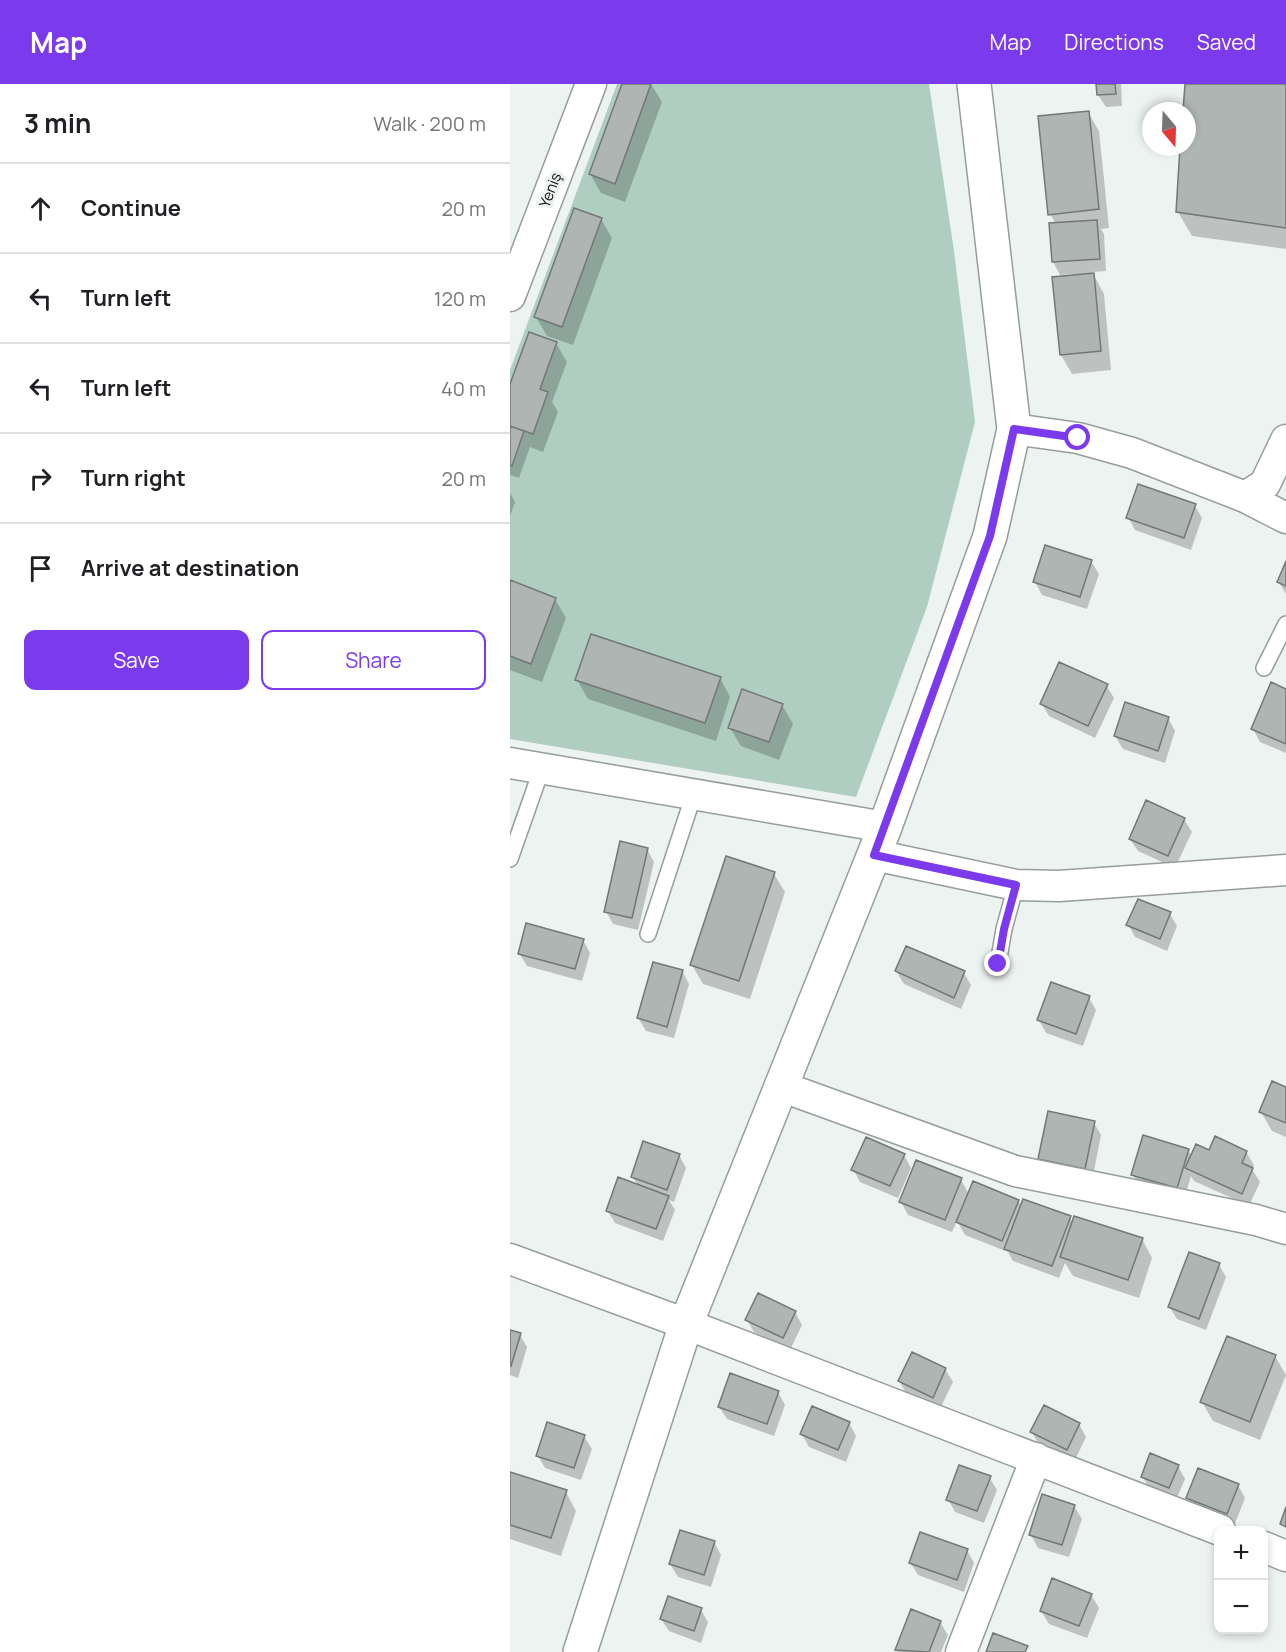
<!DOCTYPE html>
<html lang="en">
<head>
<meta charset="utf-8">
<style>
  :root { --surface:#fff; --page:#f2f2f2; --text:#202124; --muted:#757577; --line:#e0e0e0; --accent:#7c3aed }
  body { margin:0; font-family:Manrope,sans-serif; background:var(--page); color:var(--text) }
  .controls { position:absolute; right:18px; bottom:18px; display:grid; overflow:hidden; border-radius:12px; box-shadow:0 3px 9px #0003 }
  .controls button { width:54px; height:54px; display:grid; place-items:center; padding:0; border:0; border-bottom:2px solid var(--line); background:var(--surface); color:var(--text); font:30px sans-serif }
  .compass { position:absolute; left:632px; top:18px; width:54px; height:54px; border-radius:50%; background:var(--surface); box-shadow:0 3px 9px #0003; rotate:161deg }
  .stop { position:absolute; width:18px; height:18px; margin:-14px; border:4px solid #7c3aed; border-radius:50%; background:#fff }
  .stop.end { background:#7c3aed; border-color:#fff; box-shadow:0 2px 6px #0008 }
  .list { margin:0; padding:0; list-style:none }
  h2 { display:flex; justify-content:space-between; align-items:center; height:78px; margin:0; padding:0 24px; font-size:26px }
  h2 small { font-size:20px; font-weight:400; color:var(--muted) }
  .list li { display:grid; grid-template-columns:39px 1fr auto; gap:18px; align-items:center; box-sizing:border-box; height:90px; padding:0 24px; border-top:2px solid var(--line) }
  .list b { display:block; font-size:22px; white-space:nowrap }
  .list em { font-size:20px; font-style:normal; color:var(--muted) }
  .actions { display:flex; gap:12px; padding:18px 24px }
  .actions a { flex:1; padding:14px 0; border:2px solid var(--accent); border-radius:12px; text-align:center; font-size:21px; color:var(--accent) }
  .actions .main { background:var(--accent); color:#fff }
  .icon { flex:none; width:33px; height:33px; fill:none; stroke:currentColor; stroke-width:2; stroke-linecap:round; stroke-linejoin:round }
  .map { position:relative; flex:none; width:776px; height:1568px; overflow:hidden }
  header { display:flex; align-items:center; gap:36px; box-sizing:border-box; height:84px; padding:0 30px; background:var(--accent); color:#fff }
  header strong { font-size:28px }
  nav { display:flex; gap:33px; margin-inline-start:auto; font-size:21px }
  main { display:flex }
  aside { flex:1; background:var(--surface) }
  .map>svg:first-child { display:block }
  .green { fill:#afcec1 }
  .shadow { fill:#0003 }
  .building { fill:#afb5b2; stroke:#727875; stroke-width:1.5 }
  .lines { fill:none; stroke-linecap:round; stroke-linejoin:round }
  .service-casing { stroke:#979d9a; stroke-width:18 }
  .minor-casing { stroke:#979d9a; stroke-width:33 }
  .secondary-casing { stroke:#979d9a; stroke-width:36 }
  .service { stroke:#fff; stroke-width:15 }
  .minor { stroke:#fff; stroke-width:30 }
  .secondary { stroke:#fff; stroke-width:33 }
  .route { stroke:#7c3aed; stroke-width:8 }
  .labels { text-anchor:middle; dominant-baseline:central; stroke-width:6; stroke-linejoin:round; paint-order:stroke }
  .street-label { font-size:15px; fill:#111312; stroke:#edf3f0 }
</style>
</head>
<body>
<header>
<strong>Map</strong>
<nav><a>Map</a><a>Directions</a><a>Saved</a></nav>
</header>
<main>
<aside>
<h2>3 min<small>Walk · 200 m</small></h2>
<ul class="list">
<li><svg class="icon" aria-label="ahead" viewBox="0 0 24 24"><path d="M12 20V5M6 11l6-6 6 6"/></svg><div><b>Continue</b></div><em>20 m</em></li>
<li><svg class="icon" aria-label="left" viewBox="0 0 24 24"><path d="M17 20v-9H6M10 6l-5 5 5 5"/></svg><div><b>Turn left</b></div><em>120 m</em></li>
<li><svg class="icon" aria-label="left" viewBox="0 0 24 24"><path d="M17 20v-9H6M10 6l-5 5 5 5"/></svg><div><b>Turn left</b></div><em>40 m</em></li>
<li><svg class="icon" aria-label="right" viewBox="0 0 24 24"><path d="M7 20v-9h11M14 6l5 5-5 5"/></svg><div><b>Turn right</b></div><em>20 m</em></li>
<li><svg class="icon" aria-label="arrive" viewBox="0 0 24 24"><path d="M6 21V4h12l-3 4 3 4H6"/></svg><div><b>Arrive at destination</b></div></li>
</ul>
<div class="actions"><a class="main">Save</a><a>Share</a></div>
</aside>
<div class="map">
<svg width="776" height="1568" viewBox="0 0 776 1568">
  <rect width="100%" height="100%" fill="#edf3f0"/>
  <path class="green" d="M107 0H419L444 167 465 338 417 523 346 713 0 655V286Z"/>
  <path class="shadow" d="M113 0H141L152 18 115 118 91 109 80 90Z
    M588 0H611L612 22 596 23 588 11Z
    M676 0H776V165L682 152 668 128 672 63H677V27H674Z
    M578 28 589 47 599 144 591 145 594 150 596 187 582 188 594 210 601 286 562 290 551 271 563 190 550 191 543 178 546 140 540 130Z
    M91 135 102 154 63 261 37 252 26 233Z
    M46 259 57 278 42 318 48 328 33 368 20 363 9 394 0 391V304Z
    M0 409 5 418 0 432Z
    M685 422 692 434 681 466 625 446 618 433Z
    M581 477 589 490 577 525 532 511 525 498Z
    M776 480V510L768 497Z
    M0 498 45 515 56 534 32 598 0 586Z
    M210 594 220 613 206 657 78 615 67 596Z
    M596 601 604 614 585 654 539 632 532 620Z
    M776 606V669L750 658 743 645Z
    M272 621 283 640 269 676 231 662 220 644Z
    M658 634 665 647 655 679 613 665 605 652Z
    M674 735 682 748 665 784 628 767 620 755Z
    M137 765 144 778 128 846 103 840 96 827Z
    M264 790 275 808 240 915 193 900 182 881Z
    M660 830 667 842 657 867 625 853 618 840Z
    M73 856 80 869 72 897 17 882 9 869Z
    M172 887 179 900 164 954 136 947 128 934Z
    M386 887 454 889 461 901 451 925 394 900Z
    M579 914 586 926 573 962 536 949 529 936Z
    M776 1004V1053L762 1047 751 1028Z
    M584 1039 591 1051 582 1097 537 1088 529 1075Z
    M678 1066 682 1073 700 1068H736L744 1081 742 1085 750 1098 739 1122 684 1097 681 1092 674 1116 630 1103 623 1090Z
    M169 1071 176 1084 164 1118 159 1116 165 1126 153 1157 105 1139 97 1126 128 1102 123 1093Z
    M394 1071 401 1084 388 1114 350 1098 343 1085Z
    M451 1096 459 1110 508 1117 512 1122 560 1134 563 1140 632 1155 642 1174 629 1214 563 1192 555 1179 549 1194 503 1177 498 1168 455 1151 447 1137 442 1148 398 1131 391 1118Z
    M709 1181 716 1193 696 1246 667 1235 659 1222Z
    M285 1228 292 1241 280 1266 244 1248 237 1236Z
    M0 1248 10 1251 17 1263 8 1294 0 1291Z
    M765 1272 776 1291 750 1356 703 1337 692 1318Z
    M435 1285 443 1298 430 1325 397 1310 389 1297Z
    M268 1308 275 1321 264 1352 217 1335 209 1323Z
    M339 1339 346 1352 336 1378 299 1363 292 1350Z
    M569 1340 576 1353 564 1378 529 1361 522 1348Z
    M74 1352 82 1365 71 1396 35 1384 28 1372Z
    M668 1382 675 1395 666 1416 640 1405 632 1392Z
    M0 1390 56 1408 66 1427 51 1472 0 1455Z
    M479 1393 487 1406 474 1439 445 1428 438 1415Z
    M728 1401 735 1414 724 1442 685 1426 678 1413Z
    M564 1422 572 1435 559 1473 528 1464 521 1451Z
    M204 1458 211 1471 201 1503 168 1493 160 1480Z
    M457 1466 464 1479 454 1508 408 1491 400 1478Z
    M581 1511 589 1524 577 1554 539 1540 531 1527Z
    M191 1526 198 1538 191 1559 159 1547 151 1535Z
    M402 1527 430 1538 438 1551 431 1568H387Z"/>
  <path class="building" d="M112 0H141L105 100 79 90Z
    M586 0H605L606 10 587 11Z
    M675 0H776V144L666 128 670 63H677V27H673Z
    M579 27 589 125 538 131 528 32Z
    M64 124 92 134 52 243 24 233Z
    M587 136 590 175 542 178 539 139Z
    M584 189 591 267 550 271 542 193Z
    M19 248 47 258 30 305 38 308 23 350 0 342V300Z
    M0 342 14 347 2 382 0 381Z
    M628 400 686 420 674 454 616 434Z
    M535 461 582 476 570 513 523 498Z
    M776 477V502L767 498Z
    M0 496 46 514 21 580 0 572Z
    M81 550 211 593 195 639 65 596Z
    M549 578 598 600 578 642 530 620Z
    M761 598 776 605V660L741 645Z
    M232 605 273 620 259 658 218 644Z
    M615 618 659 633 648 667 604 652Z
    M636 716 675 734 658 772 619 755Z
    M110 757 138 764 122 834 94 828Z
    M216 772 265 788 229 897 180 881Z
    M628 815 661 828 650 855 616 841Z
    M16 839 74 855 65 885 8 870Z
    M396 862 455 887 444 914 385 887Z
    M143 878 173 886 157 943 127 934Z
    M541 898 580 912 566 950 527 936Z
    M762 997 776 1003V1039L749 1028Z
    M538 1027 585 1037 575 1085 528 1075Z
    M633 1051 679 1065 667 1104 621 1091Z
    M705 1052 737 1067 732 1079 743 1084 732 1110 675 1084 686 1060 699 1066Z
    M356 1053 395 1070 380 1102 341 1086Z
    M133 1057 170 1070 157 1106 121 1093Z
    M406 1076 452 1094 435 1136 389 1118Z
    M108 1093 159 1112 146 1145 96 1127Z
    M463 1097 509 1116 492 1157 446 1138Z
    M513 1115 561 1132 542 1182 494 1165Z
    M564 1132 633 1154 618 1196 550 1173Z
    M679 1168 710 1179 689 1235 658 1223Z
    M248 1209 286 1227 273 1254 235 1236Z
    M0 1246 11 1249 1 1282 0 1281Z
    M717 1252 766 1271 740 1338 690 1318Z
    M402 1268 436 1284 423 1314 388 1297Z
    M220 1289 269 1307 257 1340 208 1323Z
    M534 1321 570 1339 557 1366 520 1348Z
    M302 1322 340 1338 328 1366 290 1350Z
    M37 1338 75 1351 64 1384 26 1372Z
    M640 1369 669 1381 659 1404 631 1393Z
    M449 1381 481 1392 467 1427 436 1416Z
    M688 1384 729 1400 717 1430 676 1414Z
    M0 1388 57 1406 41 1454 0 1441Z
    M532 1410 565 1421 552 1461 519 1451Z
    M776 1423V1443L770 1440Z
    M170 1446 205 1457 194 1491 159 1480Z
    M410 1448 458 1465 447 1496 399 1479Z
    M542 1494 582 1510 569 1542 530 1527Z
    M158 1512 192 1524 184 1547 150 1535Z
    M401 1525 431 1537 419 1568 385 1566Z
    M483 1549 518 1562 515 1568H476Z"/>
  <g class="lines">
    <g class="service-casing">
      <path id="service" d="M754 584 776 540
        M0 775 32 684
        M138 850 184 710
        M488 880 494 845 506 801"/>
    </g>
    <g class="minor-casing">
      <path id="minor" d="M0 212 81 0
        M504 345 568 354 622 369 735 413 755 400 776 356
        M735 413 776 434
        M0 679 375 743
        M364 771 506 801 549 802 776 786
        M270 1002 505 1087 746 1136 776 1145
        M0 1175 176 1240 710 1446
        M754 1463 776 1472
        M451 1568 526 1374"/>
    </g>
    <g class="secondary-casing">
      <path id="secondary" d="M70 1568 176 1240 375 743 480 452 504 345 464 0"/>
    </g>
    <use href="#service" class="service"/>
    <use href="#minor" class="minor"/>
    <use href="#secondary" class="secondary"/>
  </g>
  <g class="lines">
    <path class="route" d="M488 880 494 845 506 801 364 771 480 452 504 345 568 354"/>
  </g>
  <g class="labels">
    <g class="street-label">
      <text transform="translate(40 106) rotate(-69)">Yeniş</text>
    </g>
  </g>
</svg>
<div class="controls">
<button>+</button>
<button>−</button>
</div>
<svg class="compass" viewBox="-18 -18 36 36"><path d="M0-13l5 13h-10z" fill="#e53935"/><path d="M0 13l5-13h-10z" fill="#757577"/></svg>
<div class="stop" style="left:568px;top:354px"></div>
<div class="stop end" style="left:488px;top:880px"></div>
</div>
</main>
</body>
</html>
